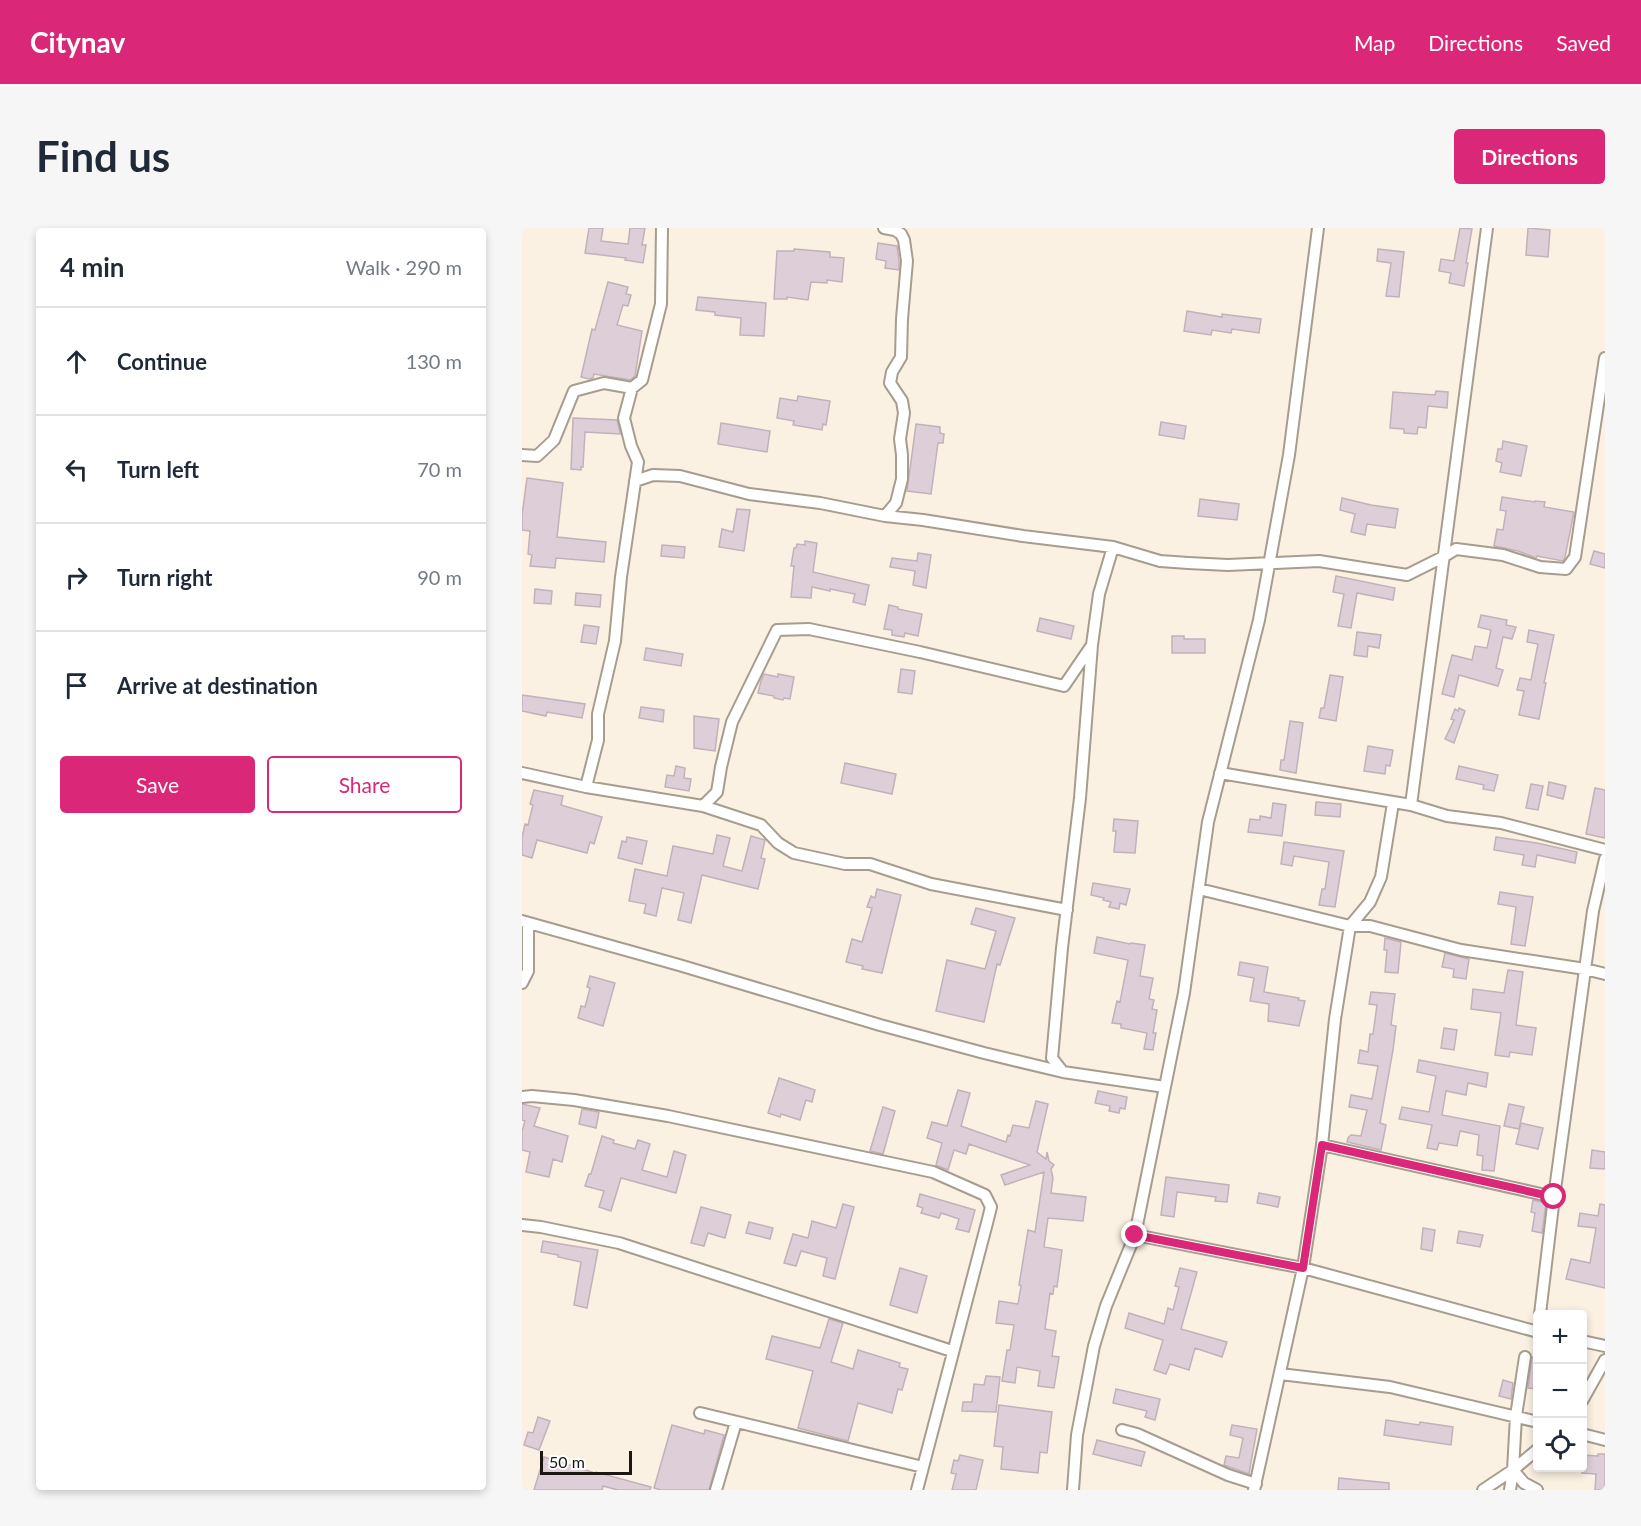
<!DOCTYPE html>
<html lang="en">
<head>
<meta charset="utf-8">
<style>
  :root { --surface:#fff; --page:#f6f6f7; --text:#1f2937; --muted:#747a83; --line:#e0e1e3; --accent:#db2777 }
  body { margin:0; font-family:Lato,sans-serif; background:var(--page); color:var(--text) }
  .controls { position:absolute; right:18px; bottom:18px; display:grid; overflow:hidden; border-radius:6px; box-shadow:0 3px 9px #0003 }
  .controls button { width:54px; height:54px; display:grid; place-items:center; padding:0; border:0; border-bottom:2px solid var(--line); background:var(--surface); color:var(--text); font:30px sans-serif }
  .scale { position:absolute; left:18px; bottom:15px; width:92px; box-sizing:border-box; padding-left:6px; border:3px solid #1b1813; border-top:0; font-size:16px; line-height:21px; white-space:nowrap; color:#1b1813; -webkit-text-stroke:4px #fff; paint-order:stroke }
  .stop { position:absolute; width:18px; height:18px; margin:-14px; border:4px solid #db2777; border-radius:50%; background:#fff }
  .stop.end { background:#db2777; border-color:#fff; box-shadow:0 2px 6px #0008 }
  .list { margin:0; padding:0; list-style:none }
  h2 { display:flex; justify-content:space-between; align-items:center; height:78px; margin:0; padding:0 24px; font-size:26px }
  h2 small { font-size:20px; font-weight:400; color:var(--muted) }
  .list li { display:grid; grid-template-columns:39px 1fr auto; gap:18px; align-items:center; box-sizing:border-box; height:108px; padding:0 24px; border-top:2px solid var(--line) }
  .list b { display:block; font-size:22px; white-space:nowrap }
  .list em { font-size:20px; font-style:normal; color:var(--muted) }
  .actions { display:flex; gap:12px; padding:18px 24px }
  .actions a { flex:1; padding:14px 0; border:2px solid var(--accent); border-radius:6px; text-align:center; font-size:21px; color:var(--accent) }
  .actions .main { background:var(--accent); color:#fff }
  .icon { flex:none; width:33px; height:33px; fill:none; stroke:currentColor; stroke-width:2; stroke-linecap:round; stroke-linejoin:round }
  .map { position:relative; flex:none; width:1083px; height:1262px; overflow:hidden; border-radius:6px }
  header { display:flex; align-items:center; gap:36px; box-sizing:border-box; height:84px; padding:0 30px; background:var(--accent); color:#fff }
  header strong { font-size:28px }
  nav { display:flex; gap:33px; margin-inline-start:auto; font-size:21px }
  .intro { display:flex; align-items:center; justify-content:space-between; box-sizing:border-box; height:144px; padding:0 36px }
  h1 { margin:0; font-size:42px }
  .button { padding:15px 27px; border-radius:6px; background:var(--accent); color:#fff; font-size:21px; font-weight:700 }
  main { display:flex; gap:36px; padding:0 36px }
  aside { flex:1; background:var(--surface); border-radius:6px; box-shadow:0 3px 9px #0003 }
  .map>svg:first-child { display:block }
  .building { fill:#deced8; stroke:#c2b1bb; stroke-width:1.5 }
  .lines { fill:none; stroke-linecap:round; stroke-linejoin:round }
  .street-casing { stroke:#a69d8f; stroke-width:14 }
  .street { stroke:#fff; stroke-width:10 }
  .route { stroke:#db2777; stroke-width:8 }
</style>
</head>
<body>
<header>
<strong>Citynav</strong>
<nav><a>Map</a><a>Directions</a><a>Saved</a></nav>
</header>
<div class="intro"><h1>Find us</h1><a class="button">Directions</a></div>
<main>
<aside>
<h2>4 min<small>Walk · 290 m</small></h2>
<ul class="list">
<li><svg class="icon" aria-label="ahead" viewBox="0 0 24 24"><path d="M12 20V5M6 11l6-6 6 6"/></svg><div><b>Continue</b></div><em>130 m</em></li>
<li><svg class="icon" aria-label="left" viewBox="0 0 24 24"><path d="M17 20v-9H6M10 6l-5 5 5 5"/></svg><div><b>Turn left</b></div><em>70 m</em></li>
<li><svg class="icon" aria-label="right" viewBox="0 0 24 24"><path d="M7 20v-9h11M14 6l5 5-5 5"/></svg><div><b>Turn right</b></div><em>90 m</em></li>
<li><svg class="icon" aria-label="arrive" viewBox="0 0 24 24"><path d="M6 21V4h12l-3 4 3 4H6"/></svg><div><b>Arrive at destination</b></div></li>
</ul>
<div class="actions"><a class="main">Save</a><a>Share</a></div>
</aside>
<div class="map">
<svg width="1083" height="1262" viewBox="0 0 1083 1262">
  <rect width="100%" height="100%" fill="#fbf1e2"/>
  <path class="building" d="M67 0H81L79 13 106 16 108 0H123L120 17H124L121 35 103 32 104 30 63 25Z
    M938 0 950 1 944 35H946L942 58 927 55 929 45 917 43 919 31 932 33Z
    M1006 0 1028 2 1026 29 1004 27Z
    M356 15 375 18 377 33V42L363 40 364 33 354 31Z
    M272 21 308 24V29L322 30 320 54 305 52V55L289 54 286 72 265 69V71H252L255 23H272Z
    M856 21 882 24 877 69 864 68 869 35 855 33Z
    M86 54 106 59 104 66 109 67 106 78 101 77 95 97 120 103 113 148 108 152 72 146 71 150 67 151 59 149 70 101 73 102Z
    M176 69 244 75 242 108 218 107 219 90 193 87V84L174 82Z
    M665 83 700 89V86L739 91 737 105 710 101 709 105 690 102 689 107 662 103Z
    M914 163 926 164 925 180 906 178 904 200 896 199 895 206 882 205V201L868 200 871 164 913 167Z
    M276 168 308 173 304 197 301 196 300 202 271 197 272 193 255 190 258 170 275 173Z
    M51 190 95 192 98 204V206L63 204 61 239H59V242L49 241Z
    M639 194 664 198 662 211 637 207Z
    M199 195 248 203 245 224 196 216Z
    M394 196 418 199V205L422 206 421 215H416L409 266 385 263Z
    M981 213 1005 218 999 248 978 244 980 235 974 233 976 221H980Z
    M5 250 41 255 35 309 84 314 82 334 34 330 33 340 8 338 10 327 6 326 8 303 0 302V287Z
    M980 269 1013 274V273L1023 274 1022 279 1052 284 1043 329 1041 333 1015 328 1014 330 996 323 972 318 975 301 981 302 984 283 978 282Z
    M820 270 849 277 876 281 873 300 845 296 843 307 829 304 833 286 818 282Z
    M678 271 717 276 715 292 676 288Z
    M215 281 228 282 222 323 197 319 200 301 211 304Z
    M283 313 295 315 291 344 347 357 343 377 331 374 333 366 308 361V363L290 359 289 370 269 369 272 338H269L272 320H274L275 316 283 317Z
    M140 317 163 319 162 330 139 328Z
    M1072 323 1083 326V340L1068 336Z
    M396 325 409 327 404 360 391 357 393 343 368 339 370 330 395 333Z
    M814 348 873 360 871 372 835 365 829 400 816 398 822 366 811 364Z
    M13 361 30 363 29 376 12 375Z
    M54 365 79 367 78 379 53 377Z
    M367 377 376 379V381L400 386 396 408 383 405 382 409 370 407V402L362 401Z
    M959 387 985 392 984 397 994 399 990 411 981 409 974 440 981 442 976 458 937 447 932 469 920 466 930 427 950 432 953 418 965 420 969 402 956 399Z
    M518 390 552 398 549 411 515 403Z
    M62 397 77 399 74 416 59 414Z
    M1007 402 1032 407 1022 455H1024L1017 491 997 487 1002 463 995 462 998 450 1009 452 1016 416 1005 414Z
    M835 404 859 407 857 420 846 418 845 429 832 427Z
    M650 408H662V411H683V425H650Z
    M124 420 161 426 159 438 122 432Z
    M379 441 393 443 390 466 376 464Z
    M242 446 256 449V446L272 449 268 471 262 470 261 472 252 470V468L236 465 239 453Z
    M808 447 821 449 814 493 797 490 799 480H802Z
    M0 467 63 476 60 490 25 484 24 488 0 483Z
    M119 479 142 482 141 494 117 490Z
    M937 480 943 483 932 515 923 511 932 492 929 491 933 481 936 483Z
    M172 488 197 491 193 523 172 520Z
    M768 493 781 495 774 545 758 542 759 532H762Z
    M846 518 871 522 868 538 864 537 863 546 842 543Z
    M323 535 374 546 370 566 319 555Z
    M154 538 163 540 162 550 169 551 167 563 143 559 145 547 152 548Z
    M937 538 976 547 972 563 961 561 962 557 934 551Z
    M1027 554 1044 558 1041 571 1025 567Z
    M1009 556 1021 558 1016 582 1004 580Z
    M1073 560 1083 562V610L1064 606Z
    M12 562 41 568 39 577 80 589 72 616 68 614 65 625 15 612 10 630 0 627V609L3 596 6 597 11 577 8 576Z
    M794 574 819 576 818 589 793 587Z
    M751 575 764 577 760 608 726 604 728 591 738 592V588L749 590Z
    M592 591 616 593 613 625 592 624 594 603H591Z
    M195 607 208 610 201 638 220 643 229 608 243 612 239 630 243 631 236 661 180 647 169 695 156 692 162 665 140 660 134 688 122 685 124 676 107 673 113 641 145 648 151 618 191 626Z
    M105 609 125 613 120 636 96 630 100 613 104 614Z
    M974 609 1015 615 1055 624 1053 635 1015 627 1013 639 1000 637 1002 627 972 622Z
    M762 614 822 623 813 679 797 677 800 661H803L807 634 772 628 770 638 759 636Z
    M571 655 608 661 604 677 598 675 597 681 587 679 589 674 581 672 582 670 569 667Z
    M355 661 379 667 360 745 340 741 341 738 324 734 330 711 340 714 350 680 345 679 349 668 353 670Z
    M978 664 1011 669 1003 718 989 716 994 679 976 676Z
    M454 680 493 690 478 737 475 736 462 794 414 783 425 732 463 741 474 703 449 696Z
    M575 709 608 716 609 715 623 717 618 748 631 750 627 771 632 772 630 781 635 782 631 805H634L631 822 622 821 625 805 599 800V796L590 795 595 773 598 774 606 732 572 725Z
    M863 710 879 714 876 745 863 744 865 722H862Z
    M923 725 947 731 944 751 931 749 932 741 920 739Z
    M718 734 746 739 742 764 777 770 776 772 783 773 777 798 746 793 747 776 728 773 732 750 716 747Z
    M986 742 1001 744 994 797 1014 800 1010 827 988 824 987 829 973 827 979 785 949 781 951 761 982 765Z
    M68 748 93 755 81 798 56 790 59 778 63 779 68 760 65 759Z
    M849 764 873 766 869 797 874 798 871 822 858 895 864 897 859 922 825 914 826 910 829 907 839 908 845 882 827 879 829 867 850 871 856 838 836 835 838 822 846 824 848 806H851L855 777 847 776Z
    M922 800 935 802 932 822 919 820Z
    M897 832 966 845 964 859 946 855 944 867 924 863 920 887 978 898 972 943 960 942 961 928 955 927 957 907 938 903 935 918 917 915 915 922 905 920 910 897 877 891 880 879 907 884 914 848 895 844Z
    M257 850 293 862 290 874 284 872 278 892 259 886 258 889 246 885Z
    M436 862 448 865 439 898 484 914 486 907 488 908 491 897 507 900 514 873 526 876 515 924 524 931 525 924 527 933 532 937 529 941 531 950 529 965 564 969 561 993 526 990 522 1019 540 1022 535 1059 532 1058 531 1066 528 1065 523 1101 534 1103 530 1128 537 1129 532 1160 516 1158 518 1143 495 1139 493 1155 480 1153 485 1122H488L492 1097 474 1095 477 1073 496 1076 499 1058 497 1057 506 1002 513 1004 522 944 483 957 479 947 508 937 447 916 444 926 432 922 426 942 414 937 420 915 405 910 410 894 425 898Z
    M576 863 605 869 603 881 598 880 597 885 587 883 588 878 573 875Z
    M0 876 18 880 12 898 46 908 40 934 31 931 27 949 4 944 8 924 0 922V903L3 893 0 892Z
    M987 876 1002 879 997 901 982 898Z
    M361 879 373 883 361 926 348 923Z
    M60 881 77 884 74 900 57 896Z
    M999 895 1021 900 1016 921 994 916Z
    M80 908 92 912 91 915 113 921 116 912 128 916 120 942 145 949 152 923 164 927 154 965 99 950 89 983 77 979 82 963 63 958 67 946H69Z
    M1070 922 1083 924V941L1068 940Z
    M644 949 707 957 705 974 693 973 694 969 655 964 652 989 639 987Z
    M737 965 758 969 756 979 735 975Z
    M398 966 453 982 447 1004 434 1001 437 991 419 985 417 990 399 985 401 980 395 978Z
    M1011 972 1024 975 1020 1005 1010 1003 1013 985 1009 984Z
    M321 976 332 979 313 1051 301 1048 305 1030 279 1023 274 1038 262 1035 271 1006 286 1010 290 993 314 1000Z
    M1078 976 1083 977V1060L1044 1051 1049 1031 1068 1035 1074 1000 1056 998 1058 985 1076 988Z
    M179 979 209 987 203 1010 186 1005 182 1018 169 1015Z
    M227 994 251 1000 248 1011 224 1005Z
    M901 1000 913 1002 910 1023 899 1021Z
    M937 1003 961 1007 958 1019 935 1015Z
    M21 1013 76 1022 65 1080 52 1077 59 1034 36 1029V1027L19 1024Z
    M378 1040 405 1048 395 1085 368 1077Z
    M658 1040 675 1044 659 1101 705 1114 700 1129 673 1120 667 1142 648 1136 644 1146 632 1142 641 1112 603 1100 607 1085 642 1096 646 1080 651 1082 657 1059 653 1058Z
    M307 1091 321 1095 309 1134 331 1141 336 1122 378 1135 377 1139 386 1141 380 1162 376 1161 370 1185 336 1175 326 1213 276 1200 291 1143 244 1131 250 1108 298 1120Z
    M1010 1129H1016V1161L1006 1160Z
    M464 1148 478 1149 474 1184 440 1183 441 1174H450L452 1156 462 1157Z
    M981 1152 991 1155 989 1171 977 1168Z
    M594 1161 638 1171 633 1192 623 1189 625 1183 591 1175Z
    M477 1177 530 1184 525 1225 518 1224 516 1245 479 1241 481 1219 472 1218Z
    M16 1189 28 1193 17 1222 2 1217 6 1204 11 1205Z
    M864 1192 897 1197 898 1194 931 1199 929 1217 862 1207Z
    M150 1197 182 1206 183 1202 202 1207 187 1262H139L132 1260Z
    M710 1197 735 1201 727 1246 702 1237 704 1228 717 1230 721 1210 708 1207Z
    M575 1212 623 1224 619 1238 571 1226Z
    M1076 1226H1083V1262H1073L1074 1246 1060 1245V1227L1076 1228Z
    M438 1227 461 1232 454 1262H430L434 1246 429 1245 432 1232 436 1233Z
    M22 1229 73 1245 74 1244 129 1259 128 1262H96L81 1258 80 1262H12Z
    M817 1250 867 1255V1262H816Z"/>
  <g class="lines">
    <g class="street-casing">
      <path id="street" d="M362 0 373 2 379 6 382 12 385 33 380 91 379 129 370 144 368 155 380 173 382 185 378 211 380 227V251L374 275 363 288
        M0 227 15 228 32 212 52 163 82 155 110 160 120 152 139 76 140 0
        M113 253 131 247 158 248 227 266 298 275 363 288 401 292 501 308 591 319 638 333 666 335 706 337 797 333 885 347 921 329 934 321 981 327 1018 339 1044 341 1053 329 1083 130
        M0 545 64 559 181 578 239 597 256 615 272 625 323 636H348L409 656 545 682
        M698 545 889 577 925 588 979 595 1083 622
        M64 559 76 512V486L93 413 99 349 116 234 109 218 102 190 110 160
        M889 577 965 0
        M181 578 195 564 199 539 210 494 255 402 287 401 398 424 542 458 570 417
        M677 661 828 698H848L939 722 1063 741 1083 746
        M0 693 157 737 358 797 462 825 541 844 643 859
        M0 755 6 743V695
        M541 844 530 830 540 720 558 570 570 417 577 366 591 319
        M0 869 10 868 52 872 146 888 411 944 463 967 469 979 465 995 395 1262
        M800 917 1032 969
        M0 997 19 999 97 1015 430 1123
        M613 1007 781 1040 1016 1104
        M1018 1086 1032 969 1071 683 1083 631
        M1060 1113 1083 1118
        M758 1146 868 1159 1016 1194
        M1060 1173 1083 1132
        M178 1185 401 1239
        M600 1202 615 1206 706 1247 734 1256
        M1060 1206 1083 1212
        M991 1242 1002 1255 1015 1262
        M194 1262 214 1194
        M551 1262 555 1207 572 1118 584 1078 613 1007 662 765 686 594 737 392 767 227 796 0
        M732 1262 781 1040 800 917 813 791 828 698 848 674 859 649 871 575
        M961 1262 991 1242 1016 1221
        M988 1262 991 1242 994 1188 1003 1129"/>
    </g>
    <use href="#street" class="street"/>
  </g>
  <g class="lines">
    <path class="route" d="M613 1007 781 1040 800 917 1032 969"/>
  </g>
</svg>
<div class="controls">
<button>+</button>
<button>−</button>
<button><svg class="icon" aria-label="locate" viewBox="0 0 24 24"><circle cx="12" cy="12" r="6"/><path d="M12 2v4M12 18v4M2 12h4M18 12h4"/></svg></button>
</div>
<div class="scale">50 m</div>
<div class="stop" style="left:1032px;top:969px"></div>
<div class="stop end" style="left:613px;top:1007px"></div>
</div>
</main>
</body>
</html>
